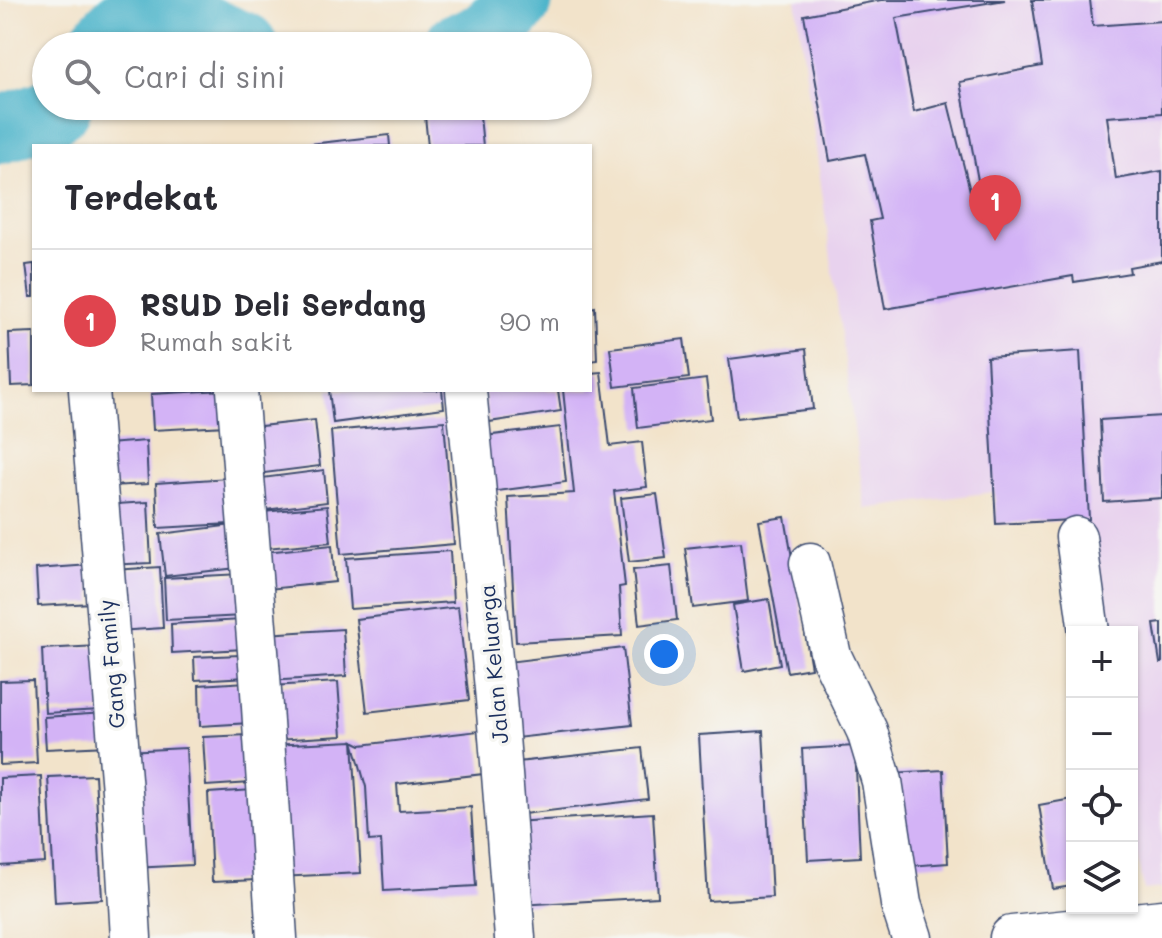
<!DOCTYPE html>
<html lang="id">
<head>
<meta charset="utf-8">
<style>
  :root { --surface:#fff; --page:#f2f2f3; --text:#2b2b33; --muted:#7c7c81; --line:#e1e1e2; --accent:#d93025 }
  body { margin:0; font-family:Mali,sans-serif; background:var(--page); color:var(--text) }
  .controls { position:absolute; right:24px; bottom:24px; display:grid; overflow:hidden; border-radius:0px; box-shadow:0 2px 6px #0004 }
  .controls button { width:72px; height:72px; display:grid; place-items:center; padding:0; border:0; border-bottom:2px solid var(--line); background:var(--surface); color:var(--text); font:40px sans-serif }
  .you { position:absolute; left:664px; top:654px; width:28px; height:28px; margin:-20px; border:6px solid #fff; border-radius:50%; background:#1a73e8; box-shadow:0 0 0 12px #1a73e833 }
  .badge { display:grid; place-items:center; width:52px; height:52px; border-radius:50%; background:var(--accent); color:#fff; font-size:26px; font-weight:700 }
  .pin { position:absolute; translate:-50% -66px; filter:drop-shadow(0 2px 4px #0008) }
  .pin::after { content:''; position:absolute; top:42px; width:28px; height:24px; background:inherit; clip-path:polygon(0 0,100% 0,50% 100%) }
  .list { margin:0; padding:0; list-style:none }
  h2 { display:flex; justify-content:space-between; align-items:center; height:104px; margin:0; padding:0 32px; font-size:34px }
  h2 small { font-size:26px; font-weight:400; color:var(--muted) }
  .list li { display:grid; grid-template-columns:52px 1fr auto; gap:24px; align-items:center; box-sizing:border-box; height:144px; padding:0 32px; border-top:2px solid var(--line) }
  .list b { display:block; font-size:30px; white-space:nowrap }
  .list p { margin:0; font-size:26px; white-space:nowrap; color:var(--muted) }
  .list em { font-size:26px; font-style:normal; color:var(--muted) }
  .icon { flex:none; width:44px; height:44px; fill:none; stroke:currentColor; stroke-width:2; stroke-linecap:round; stroke-linejoin:round }
  .map { position:relative; flex:none; width:1162px; height:938px; overflow:hidden }
  .search { position:absolute; background:var(--surface); box-shadow:0 2px 6px #0004; left:32px; top:32px; width:560px; height:88px; display:flex; align-items:center; gap:20px; box-sizing:border-box; padding:0 28px; border-radius:44px; color:var(--muted); font-size:30px }
  .panel { position:absolute; background:var(--surface); box-shadow:0 2px 6px #0004; left:32px; top:144px; width:560px; height:248px; border-radius:0px }
  .map>svg:first-child { display:block }
  .built { fill:#e8d2ee }
  .lines { fill:none; stroke-linecap:round; stroke-linejoin:round }
  .river { stroke:#4cb4ca; stroke-width:68 }
  .building { fill:#d3b3f6 }
  .minor-casing { stroke:#3b4a6e; stroke-width:43 }
  .tertiary-casing { stroke:#3b4a6e; stroke-width:47 }
  .minor { stroke:#fff; stroke-width:40 }
  .tertiary { stroke:#fff; stroke-width:44 }
  .labels { text-anchor:middle; dominant-baseline:central; stroke-width:7; stroke-linejoin:round; paint-order:stroke }
  .street-label { font-size:22px; fill:#1b2f5e; stroke:#f6f6f2 }
</style>
</head>
<body>
<div class="map">
<svg width="1162" height="938" viewBox="0 0 1162 938">
  <rect width="100%" height="100%" fill="#f6f6f2"/>
  <filter id="ink" filterUnits="userSpaceOnUse"><feTurbulence type="fractalNoise" baseFrequency=".0125" numOctaves="2"/><feDisplacementMap in="SourceGraphic" scale="16" xChannelSelector="R" yChannelSelector="G"/><feConvolveMatrix kernelMatrix="1 2 1 2 8 2 1 2 1" color-interpolation-filters="sRGB"/></filter>
  <filter id="wash" filterUnits="userSpaceOnUse"><feTurbulence type="fractalNoise" baseFrequency=".006" numOctaves="4" result="noise"/><feDisplacementMap in="SourceGraphic" scale="32" xChannelSelector="R" yChannelSelector="G"/><feGaussianBlur stdDeviation="1.8" result="paint"/><feColorMatrix in="noise" values="0 0 0 0 0 0 0 0 0 0 0 0 0 0 0 0 0 1.4 0 .05"/><feComposite in="paint" operator="in"/></filter>
  <g filter="url(#wash)">
    <rect width="100%" height="100%" fill="#f2e3ca"/>
    <path class="built" d="M796 0H1162V888L1144 890 1132 824V632H1097L1069 482 865 509Z"/>
    <g class="lines">
      <path class="river" d="M102 46C114 29 132 13 154 12 165 11 229 40 244 46
        M458 46C481 43 505 19 519 0
        M0 130 51 112 58 106"/>
    </g>
    <g id="blocks">
      <path class="building" d="M881 0H1005L896 18 914 112 948 103 973 203 982 202 960 82 1042 66 1032 0H1090L1093 26 1162 21V113L1107 117 1116 179 1162 171V261L1129 267 1130 273 1074 282 1073 276 885 309 870 221 880 219 865 154 830 161 804 15Z
        M424 106H479L483 146H428Z
        M389 135 390 146H311V144Z
        M34 264V297H30L26 265Z
        M595 307 597 360 590 361V308Z
        M34 332V385L11 386 9 333Z
        M684 339 689 378 615 387 610 348Z
        M806 349 813 409 737 418 729 359Z
        M1080 351 1089 519 996 524 987 357Z
        M601 372 610 446 642 442 647 487 614 491 625 586 619 587 622 636 516 642 508 497 574 493 563 390H590V373Z
        M706 379 711 419 638 428 634 388Z
        M224 390 226 426 153 430 151 394Z
        M329 390H442L444 408 333 423Z
        M484 390H558L561 411 489 422Z
        M1162 416V498L1104 502 1100 420Z
        M315 420 320 466 257 474 252 427Z
        M444 421 454 544 341 554 331 431Z
        M560 427 566 482 482 493 476 437Z
        M146 441 148 484 110 486 107 444Z
        M324 470 327 502 258 511 254 479Z
        M228 478 230 524 158 528 156 483Z
        M657 494 666 558 629 562 621 498Z
        M148 502 151 563 104 565 101 505Z
        M327 506 331 542 255 549 252 513Z
        M785 517 811 668 787 672 759 521Z
        M241 524 246 567 165 576 160 534Z
        M741 542 748 601 693 608 685 548Z
        M332 545 335 582 259 590 256 553Z
        M450 551 453 602 350 609 346 558Z
        M90 565 92 603 38 606 36 569Z
        M671 566 677 620 639 625 633 570Z
        M160 567 163 628 117 631 113 570Z
        M241 574 243 616 166 620 164 578Z
        M769 599 780 664 744 671 733 605Z
        M458 607 469 700 367 712 356 619Z
        M242 620 244 649 172 653 171 624Z
        M1162 623V663H1160L1154 624Z
        M343 629 346 676 269 681 266 634Z
        M98 646 101 710 45 713 42 649Z
        M623 648 632 725 516 738 507 662Z
        M240 655 247 677 195 680 194 657Z
        M33 680 37 763 0 765V681Z
        M247 682 250 723 200 726 199 685Z
        M338 682 342 736 275 740 271 686Z
        M105 713 107 746 46 749 44 717Z
        M478 731 483 774 397 784 399 811 471 807 476 886 384 891 381 840 369 841 366 787 353 741 361 745Z
        M763 731 772 897 708 901 699 735Z
        M248 735 251 783 206 786 203 737Z
        M353 741 361 873 278 877 271 745Z
        M855 746 860 857 808 860 802 749Z
        M186 748 192 865 132 868 125 751Z
        M642 748 648 799 524 814 518 762Z
        M943 770 948 863 896 867 891 773Z
        M95 775 102 899 55 902 48 777Z
        M41 776 45 863 0 866V778Z
        M253 790 257 880 212 882 208 793Z
        M1072 799V886L1053 889 1039 805Z
        M653 813 658 897 519 905 514 822Z"/>
    </g>
  </g>
  <g filter="url(#ink)">
    <use href="#blocks" fill-opacity="0" stroke="#3b4a6e" stroke-width="2"/>
    <g class="lines">
      <g class="minor-casing">
        <path id="minor" d="M89 390 123 803 131 938
          M237 390 260 676 277 938
          M466 390 496 699 515 938
          M1076 537 1089 632
          M810 563 831 656 867 731 882 781 901 904 912 938"/>
      </g>
      <g class="tertiary-casing">
        <path id="tertiary" d="M1012 938 1162 922"/>
      </g>
      <use href="#minor" class="minor"/>
      <use href="#tertiary" class="tertiary"/>
    </g>
  </g>
  <g class="labels">
    <g class="street-label">
      <text transform="translate(111 664) rotate(-95)">Gang Family</text>
      <text transform="translate(493 664) rotate(-95)">Jalan Keluarga</text>
    </g>
  </g>
</svg>
<div class="controls">
<button>+</button>
<button>−</button>
<button><svg class="icon" aria-label="locate" viewBox="0 0 24 24"><circle cx="12" cy="12" r="6"/><path d="M12 2v4M12 18v4M2 12h4M18 12h4"/></svg></button>
<button><svg class="icon" aria-label="layers" viewBox="0 0 24 24"><path d="M12 4l9 5-9 5-9-5zM3 14l9 5 9-5"/></svg></button>
</div>
<div class="you"></div>
<div class="pin badge" style="left:995px;top:241px;background:#e0444e">1</div>
<div class="search"><svg class="icon" aria-label="search" viewBox="0 0 24 24"><circle cx="10" cy="10" r="6"/><path d="M15 15l6 6"/></svg>Cari di sini</div>
<section class="panel">
<h2>Terdekat<small></small></h2>
<ul class="list">
<li><span class="badge" style="background:#e0444e">1</span><div><b>RSUD Deli Serdang</b><p>Rumah sakit</p></div><em>90 m</em></li>
</ul>
</section>
</div>
</body>
</html>
